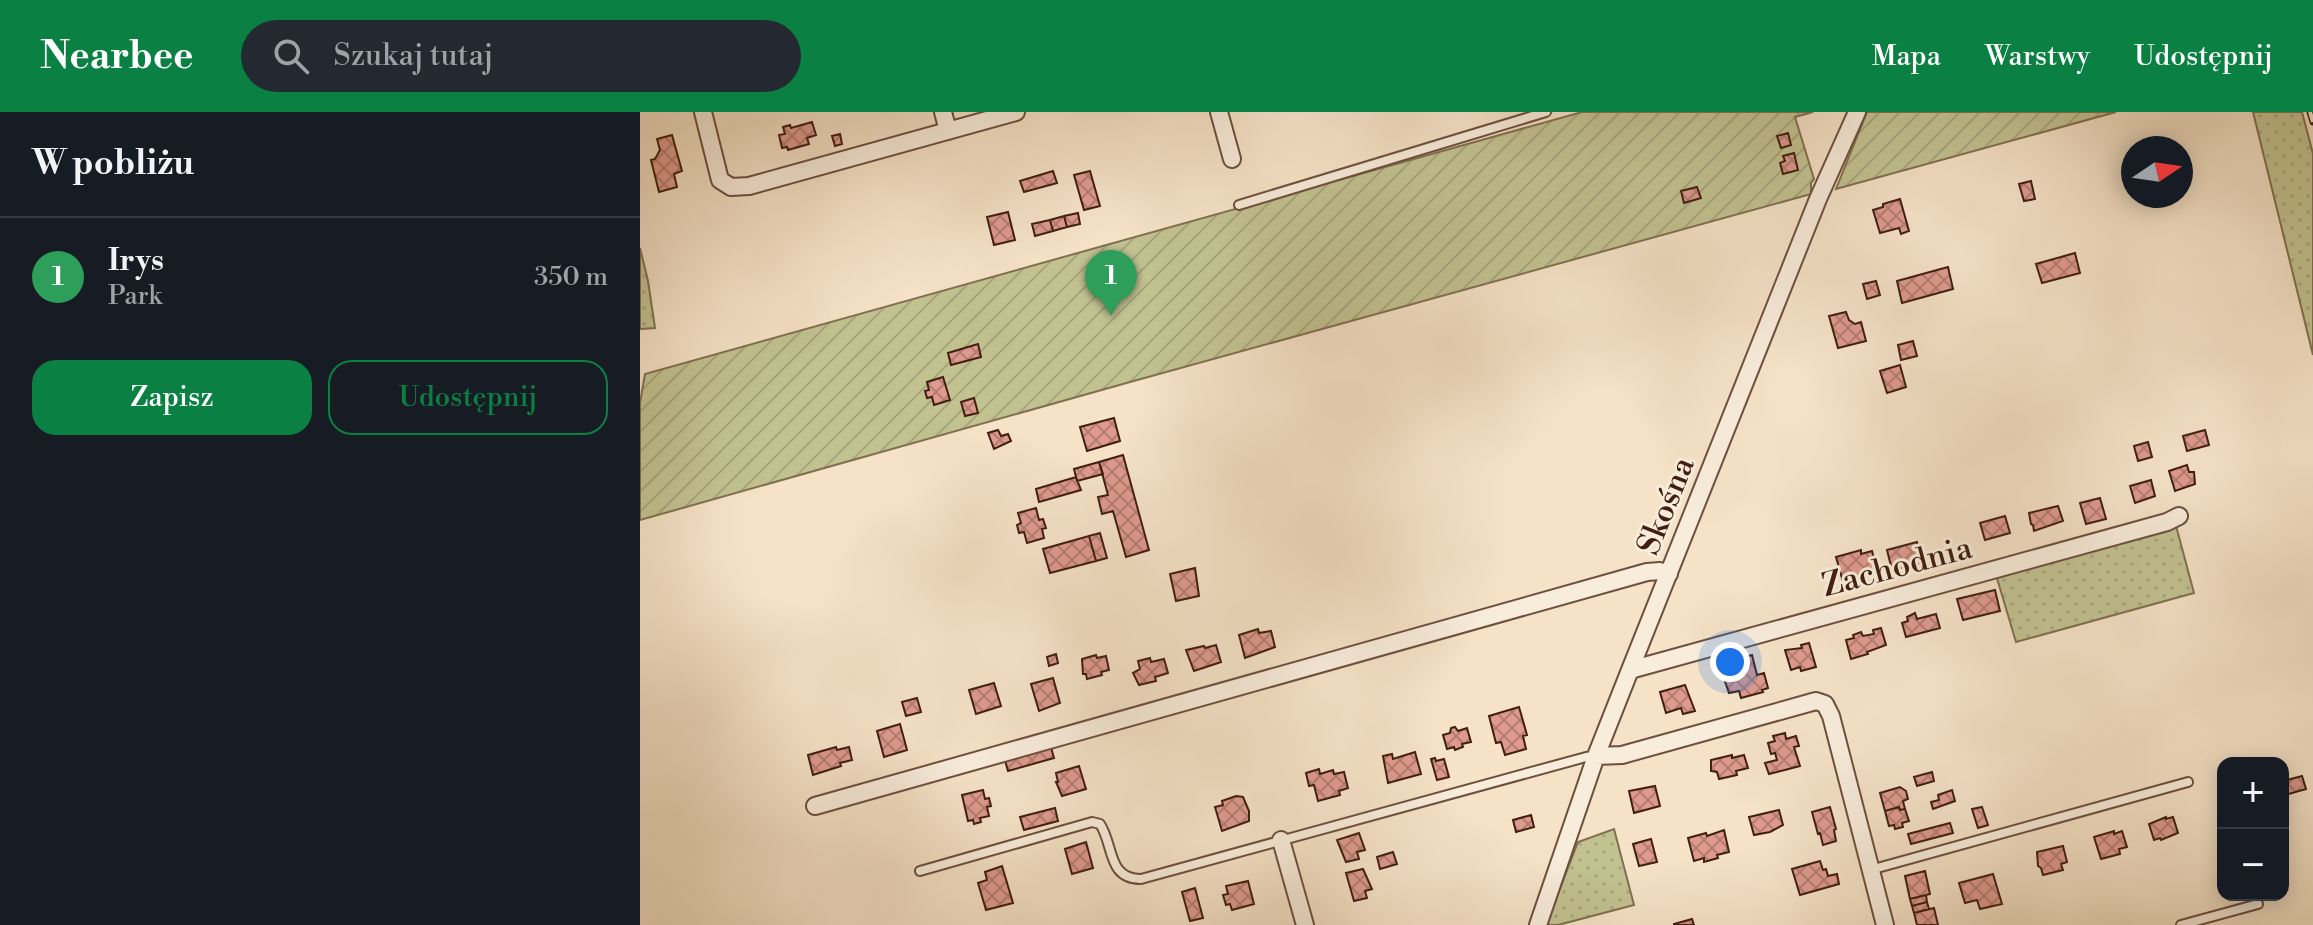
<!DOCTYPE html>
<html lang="pl">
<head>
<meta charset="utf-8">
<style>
  :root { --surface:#171b24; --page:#242831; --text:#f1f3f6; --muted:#9ea1a6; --line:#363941; --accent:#0b8043 }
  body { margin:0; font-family:"Libre Bodoni",serif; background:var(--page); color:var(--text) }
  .controls { position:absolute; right:24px; bottom:24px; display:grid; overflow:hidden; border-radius:16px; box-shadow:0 4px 20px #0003 }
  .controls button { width:72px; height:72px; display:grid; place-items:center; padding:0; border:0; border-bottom:2px solid var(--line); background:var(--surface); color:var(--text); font:40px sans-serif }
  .compass { position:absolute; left:1481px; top:24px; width:72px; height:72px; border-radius:50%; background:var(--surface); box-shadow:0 4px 20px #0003; rotate:77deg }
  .you { position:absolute; left:1090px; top:550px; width:28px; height:28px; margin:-20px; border:6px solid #fff; border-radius:50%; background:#1a73e8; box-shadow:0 0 0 12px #1a73e833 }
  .badge { display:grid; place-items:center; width:52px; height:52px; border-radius:50%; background:var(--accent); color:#fff; font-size:26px; font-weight:700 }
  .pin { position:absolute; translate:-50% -66px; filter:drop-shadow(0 2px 4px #0008) }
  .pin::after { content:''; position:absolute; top:42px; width:28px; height:24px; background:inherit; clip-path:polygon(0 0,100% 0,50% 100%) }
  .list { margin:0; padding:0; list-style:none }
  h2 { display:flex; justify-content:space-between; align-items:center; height:104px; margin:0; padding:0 32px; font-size:34px }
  h2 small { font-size:26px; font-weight:400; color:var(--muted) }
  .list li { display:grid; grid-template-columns:52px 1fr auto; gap:24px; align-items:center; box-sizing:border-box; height:120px; padding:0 32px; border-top:2px solid var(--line) }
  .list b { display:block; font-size:30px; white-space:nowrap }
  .list p { margin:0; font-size:26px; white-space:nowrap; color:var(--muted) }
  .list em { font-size:26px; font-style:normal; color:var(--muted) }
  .actions { display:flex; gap:16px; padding:24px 32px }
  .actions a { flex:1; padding:18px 0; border:2px solid var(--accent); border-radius:24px; text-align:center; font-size:28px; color:var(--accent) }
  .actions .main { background:var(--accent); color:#fff }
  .icon { flex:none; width:44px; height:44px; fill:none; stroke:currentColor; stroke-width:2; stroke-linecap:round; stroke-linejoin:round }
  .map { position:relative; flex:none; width:1673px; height:813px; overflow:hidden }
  header { display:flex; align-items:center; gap:48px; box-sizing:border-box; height:112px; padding:0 40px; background:var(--accent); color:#fff }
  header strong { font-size:38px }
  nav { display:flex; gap:44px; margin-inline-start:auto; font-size:28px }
  .search { width:560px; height:72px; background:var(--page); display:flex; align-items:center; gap:20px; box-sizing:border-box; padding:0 28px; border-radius:44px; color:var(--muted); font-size:30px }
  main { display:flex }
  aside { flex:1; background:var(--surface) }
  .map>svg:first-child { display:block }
  .grass { fill:url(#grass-dots); stroke:#817050; stroke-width:2 }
  .garden { fill:url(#garden-furrows); stroke:#817050; stroke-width:2 }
  .building { fill:url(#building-cross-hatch); stroke:#401e10; stroke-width:2 }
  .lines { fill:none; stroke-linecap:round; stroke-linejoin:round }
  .lane-casing { stroke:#6d4f3e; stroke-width:12 }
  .street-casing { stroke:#6d4f3e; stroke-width:20 }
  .lane { stroke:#f8ecdb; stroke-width:8 }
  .street { stroke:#f8ecdb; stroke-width:16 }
  .rail-casing { stroke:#401e10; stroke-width:7 }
  .rail { stroke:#f8ecdb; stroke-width:4; stroke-dasharray:12; stroke-linecap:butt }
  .labels { text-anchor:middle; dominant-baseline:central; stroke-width:6; stroke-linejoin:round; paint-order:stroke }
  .street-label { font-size:32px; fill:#401e10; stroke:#f8ecdb }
</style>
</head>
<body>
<header>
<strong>Nearbee</strong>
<div class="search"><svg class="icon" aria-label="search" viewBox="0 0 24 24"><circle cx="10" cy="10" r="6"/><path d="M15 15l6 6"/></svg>Szukaj tutaj</div>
<nav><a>Mapa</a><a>Warstwy</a><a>Udostępnij</a></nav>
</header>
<main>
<aside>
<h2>W pobliżu<small></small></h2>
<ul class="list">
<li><span class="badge" style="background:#2e9e5b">1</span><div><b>Irys</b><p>Park</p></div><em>350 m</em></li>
</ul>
<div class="actions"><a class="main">Zapisz</a><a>Udostępnij</a></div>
</aside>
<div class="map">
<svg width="1673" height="813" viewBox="0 0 1673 813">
  <defs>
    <pattern id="grass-dots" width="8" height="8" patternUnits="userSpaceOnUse" patternTransform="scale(2)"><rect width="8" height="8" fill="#c2c291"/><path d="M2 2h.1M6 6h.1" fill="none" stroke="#a8a67c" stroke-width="1.8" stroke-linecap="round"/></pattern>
    <pattern id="garden-furrows" width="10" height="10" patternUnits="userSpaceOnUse" patternTransform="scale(2)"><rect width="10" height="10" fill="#c2c291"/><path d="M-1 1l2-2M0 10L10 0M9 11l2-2" fill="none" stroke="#a8a67c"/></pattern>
    <pattern id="building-cross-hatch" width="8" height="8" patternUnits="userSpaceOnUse" patternTransform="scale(2)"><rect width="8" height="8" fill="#de9a8d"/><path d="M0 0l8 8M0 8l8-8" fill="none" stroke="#b57d72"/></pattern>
  </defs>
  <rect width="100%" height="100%" fill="#f5e2c7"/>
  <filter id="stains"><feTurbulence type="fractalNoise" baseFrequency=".0025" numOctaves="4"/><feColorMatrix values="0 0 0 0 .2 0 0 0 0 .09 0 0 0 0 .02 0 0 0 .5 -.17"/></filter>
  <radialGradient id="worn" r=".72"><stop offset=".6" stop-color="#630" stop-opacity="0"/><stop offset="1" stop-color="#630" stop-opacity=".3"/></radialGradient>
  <path class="grass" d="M1613 0H1662L1673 42V243Z
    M0 136 8 169 15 216 0 217Z
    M1535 410 1554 481 1376 530 1356 463Z
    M974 717 994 793 918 813H906L938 730Z"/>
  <path class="garden" d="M942 0H1173L1155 5 1174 67 1171 71V82L490 270 0 408V291L5 262Z
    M1227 0H1476L1196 77Z"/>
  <path class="building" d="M172 10 176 23 167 26 169 32 148 38 147 35 142 36 139 23 145 22 143 15 150 13 151 16Z
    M1148 21 1151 33 1141 36 1137 24Z
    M200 22 202 32 195 34 192 24Z
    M32 23 42 59 34 62 37 75 19 80 11 48 15 47 20 38 17 27Z
    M1154 41 1158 58 1143 62 1140 51 1145 49 1143 44Z
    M413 59 417 71 384 80 380 69Z
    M450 59 460 94 444 98 434 63Z
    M1391 69 1395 87 1384 89 1379 72Z
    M1057 75 1061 86 1044 91 1041 79Z
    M1260 87 1269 119 1261 122 1259 116 1240 121 1233 98 1243 95V92Z
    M368 100 375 128 354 133 347 105Z
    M438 101 440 112 427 115 424 104Z
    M424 104 427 115 413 119 410 108Z
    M410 108 413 119 395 124 392 112Z
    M1435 141 1440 161 1402 171 1396 152Z
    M1308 155 1313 177 1262 191 1257 169Z
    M1236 169 1240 183 1227 187 1223 172Z
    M1206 200 1209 208 1215 212 1221 210 1226 229 1198 236 1189 204Z
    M1273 229 1277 244 1261 248 1258 233Z
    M338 232 341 245 311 253 308 241Z
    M1260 253 1266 275 1247 281 1240 259Z
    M303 265 310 288 294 293 292 285 287 286 285 279 289 278 287 270Z
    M334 286 338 301 325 304 321 290Z
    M474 306 480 329 447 339 440 315Z
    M358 318 361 324 368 322 371 329 354 337 348 321Z
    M1565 318 1569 333 1547 339 1543 324Z
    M1508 330 1512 345 1498 349 1494 334Z
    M483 343 509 438 486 445 473 399 462 402 458 385 468 383 459 350Z
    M459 350 463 362 437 369 434 357Z
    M1547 353 1549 360H1554L1555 372 1535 379 1529 359Z
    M436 365 441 378 399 390 396 377Z
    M1511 368 1515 384 1495 391 1490 374Z
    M1460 386 1466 407 1446 412 1440 391Z
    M1418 394 1423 409 1394 419 1393 413 1391 412 1389 401Z
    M396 396 399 408 403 407 406 416 402 417 404 426 387 431 384 420 379 421 377 413 381 411 378 401Z
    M1365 404 1370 421 1345 428 1340 411Z
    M460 421 467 446 456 449 449 424Z
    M449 424 456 449 410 461 403 437Z
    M1277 430 1282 451 1252 458 1247 438Z
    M1221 438V442L1232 439 1237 457 1225 459 1226 463 1203 470 1196 445Z
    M555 456 559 484 536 489 530 462Z
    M1355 478 1360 499 1323 508 1317 487Z
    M1275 501 1277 507 1296 502 1300 516 1266 525 1262 511 1268 509 1267 505Z
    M1241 516 1246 533 1227 540 1228 542 1211 547 1206 528 1214 526 1213 523 1221 520 1223 524 1234 522 1233 518Z
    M618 517 619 521 631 519 635 535 605 546 599 523Z
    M1169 531 1176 555 1161 559 1160 555 1151 558 1145 538 1162 536 1161 533Z
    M576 533 581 550 554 559 546 538 564 534 565 536Z
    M416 542 418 551 409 554 407 545Z
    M456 543 457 546 466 544 469 558 461 560 462 563 447 567 446 562H443L442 547Z
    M1112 543 1117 563 1124 561 1128 576 1122 578 1123 580 1101 586 1099 579 1089 581 1079 552Z
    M510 546 511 550 524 547 528 561 515 565 516 569 499 573 493 561 500 557 498 549Z
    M413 566 420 591 399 599 391 572Z
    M354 571 361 594 336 602 329 578Z
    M1045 573 1055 599 1043 602 1041 596 1026 601 1020 580Z
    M277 586 281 600 266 604 262 590Z
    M879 595 887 623 883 624 886 637 865 643 861 630 856 631 849 604Z
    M260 612 267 638 244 645 237 619Z
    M815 615 818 619 827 616 831 630 822 632 823 635 815 638 814 635 807 637 803 623 810 621 811 616Z
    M1145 621 1146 627 1156 624 1159 634 1154 635 1160 654 1129 662 1125 651 1137 648 1135 641 1131 642 1128 631 1135 629 1133 624Z
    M410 632 414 646 368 659 364 645Z
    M196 635 197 638 209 635 212 648 200 651 201 654 173 663 168 643Z
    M775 640 781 662 748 671 743 644 752 642 753 647Z
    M1092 643V646L1104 643 1108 656 1096 659 1097 663 1079 667 1077 660 1071 659V648Z
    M795 646 796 649 804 647 809 665 797 668 791 647Z
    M439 654 446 677 422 684 416 670H418L416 661Z
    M679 657 680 662 693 658 694 662 704 660 708 676 699 679 700 683 678 689 674 673 669 674 666 661Z
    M1292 660 1294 669 1277 674 1274 665Z
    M1662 664 1666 677 1645 683 1643 669Z
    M1015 674 1020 694 994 701 989 679Z
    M1260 675 1266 679 1268 687 1263 689 1265 697 1260 698 1259 695 1245 699 1240 681Z
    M343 678 345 687 349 686 351 694 347 695 349 704 340 706 341 710 334 712 333 708 328 709 322 683Z
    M1312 678 1315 689 1293 697 1291 690 1299 688 1298 683Z
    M596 684 603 685 609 699V709L582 719 575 695 583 693 582 689Z
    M1190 695 1196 717 1194 718 1196 729 1183 733 1180 721 1178 722 1172 700Z
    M1259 695 1260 698 1265 697 1269 709 1262 711 1263 715 1255 717 1254 713 1249 714 1245 699Z
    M1342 695 1348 713 1338 716 1332 697Z
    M415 696 418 709 384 718 380 705Z
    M1139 698 1143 713 1130 720 1114 723 1109 705Z
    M891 703 894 715 876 720 873 708Z
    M1526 705V707L1533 705 1538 721 1521 728 1520 726 1514 728 1509 712Z
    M1310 711 1313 721 1271 732 1268 722Z
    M1084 718 1089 740 1077 743 1078 746 1064 750V746L1054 749 1048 726 1066 721 1067 724Z
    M1474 719V722L1482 719 1487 735 1479 737 1480 742 1461 747 1454 725Z
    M719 721 725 738 717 740 719 747 706 750 697 728Z
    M1011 727 1017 750 999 754 993 732Z
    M446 730 453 756 432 762 425 737Z
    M1423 734 1427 750 1421 752 1423 758 1403 763 1401 756 1398 754 1397 740Z
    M753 740 757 752 740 757 737 745Z
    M1180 749 1183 758 1186 757 1188 764 1197 762 1199 772 1160 783 1152 757Z
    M362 754 373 791 346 798 338 771 347 768 345 760Z
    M723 757 732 777 725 779 727 786 714 789 706 761Z
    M1285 759 1290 782 1270 787 1265 764Z
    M1353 762 1362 792 1340 797 1337 788 1325 791 1319 771Z
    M608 769 614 792 592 798 590 792 586 793 583 783 588 782 586 774Z
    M555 776 563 806 550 809 542 780Z
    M1286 783 1287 790 1272 794 1270 787Z
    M1287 790 1289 797 1274 801 1272 794Z
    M1294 796 1298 813H1277L1274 801Z
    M1052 807 1054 813H1034V812Z"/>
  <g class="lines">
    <g class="lane-casing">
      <path id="lane" d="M599 93 906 0
        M1230 758 1548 670
        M280 759 452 710 460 712C474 733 467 767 501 767L946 645 956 644
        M1541 813 1618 792"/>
    </g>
    <g class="street-casing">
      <path id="street" d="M63 0 80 68 91 75 109 74 376 0
        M303 0 308 19
        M579 0 592 47
        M990 558 1527 410 1539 404
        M956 644 982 643 1176 589 1185 592 1191 604 1245 813
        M175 694 1007 460 1020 459 1029 462
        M641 728 665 813
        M898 813 956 644 990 558 1178 87 1217 0"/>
    </g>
    <use href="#lane" class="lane"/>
    <use href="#street" class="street"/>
    <g class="rail-casing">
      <path id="rail" d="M1670 0 1673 10"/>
    </g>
    <use href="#rail" class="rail"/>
  </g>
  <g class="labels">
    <g class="street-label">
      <text transform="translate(1026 394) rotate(-68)">Skośna</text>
      <text transform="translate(1257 455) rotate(-15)">Zachodnia</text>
    </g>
  </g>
  <rect width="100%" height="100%" filter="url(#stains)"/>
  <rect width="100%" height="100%" fill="url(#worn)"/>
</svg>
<div class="controls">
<button>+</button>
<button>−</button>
</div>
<svg class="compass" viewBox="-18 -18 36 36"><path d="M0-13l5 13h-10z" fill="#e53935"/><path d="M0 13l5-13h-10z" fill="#9ea1a6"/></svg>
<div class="you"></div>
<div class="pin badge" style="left:471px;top:204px;background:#2e9e5b">1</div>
</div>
</main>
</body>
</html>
